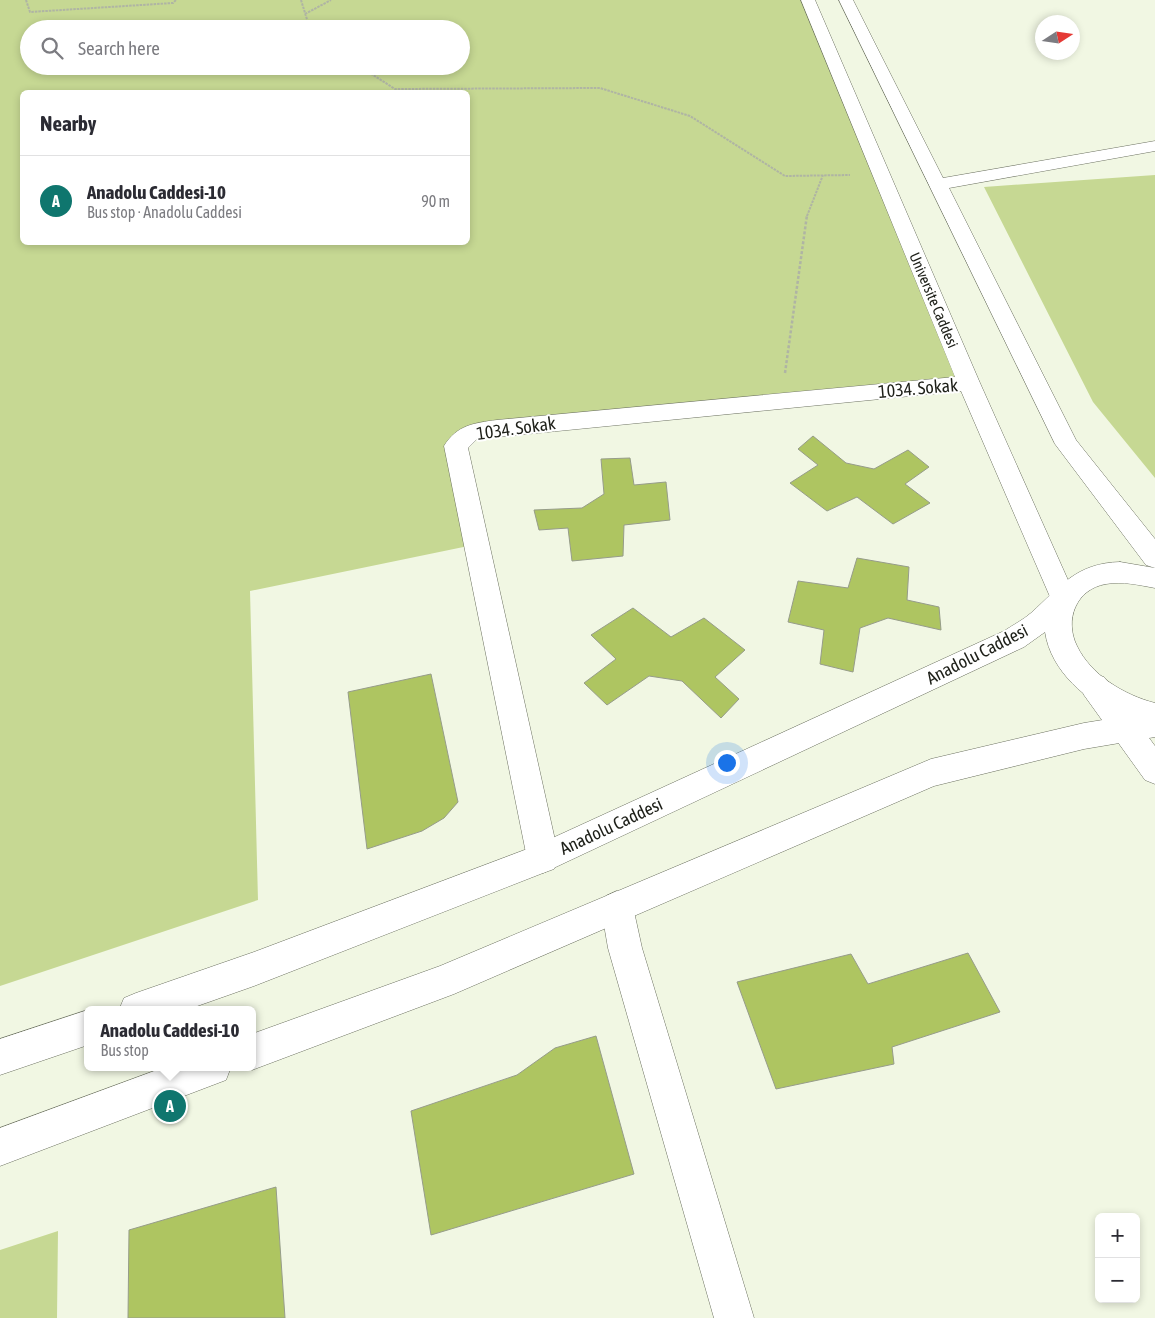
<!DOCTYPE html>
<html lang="en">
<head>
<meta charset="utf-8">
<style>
  :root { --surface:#fff; --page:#f7f7f7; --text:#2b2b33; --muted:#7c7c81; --line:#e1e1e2; --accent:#0f766e }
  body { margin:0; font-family:"Asap Condensed",sans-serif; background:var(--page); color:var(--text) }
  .controls { position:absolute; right:15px; bottom:15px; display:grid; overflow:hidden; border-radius:8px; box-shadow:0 2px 8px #0003 }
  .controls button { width:45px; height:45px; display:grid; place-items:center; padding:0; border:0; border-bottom:1px solid var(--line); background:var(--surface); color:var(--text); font:25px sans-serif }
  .compass { position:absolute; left:1035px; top:15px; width:45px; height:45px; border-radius:50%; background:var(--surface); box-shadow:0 2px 8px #0003; rotate:78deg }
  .you { position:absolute; left:726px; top:762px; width:18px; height:18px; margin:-12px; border:4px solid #fff; border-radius:50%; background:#1a73e8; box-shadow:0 0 0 8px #1a73e833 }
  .badge { display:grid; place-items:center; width:32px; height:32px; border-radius:50%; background:var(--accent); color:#fff; font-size:16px; font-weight:700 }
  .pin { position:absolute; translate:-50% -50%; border:2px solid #fff; box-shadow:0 1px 5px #0006 }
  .popup { position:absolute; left:84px; top:1006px; width:172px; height:65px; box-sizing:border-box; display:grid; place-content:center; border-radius:8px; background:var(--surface); filter:drop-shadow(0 1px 4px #0005); font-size:16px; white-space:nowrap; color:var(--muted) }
  .popup b { font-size:19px; color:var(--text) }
  .popup::after { content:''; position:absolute; left:50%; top:100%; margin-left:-10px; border:10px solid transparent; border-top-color:var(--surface) }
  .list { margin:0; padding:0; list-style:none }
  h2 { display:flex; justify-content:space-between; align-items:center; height:65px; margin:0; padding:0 20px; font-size:21px }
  h2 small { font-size:16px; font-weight:400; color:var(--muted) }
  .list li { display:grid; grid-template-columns:32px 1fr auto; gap:15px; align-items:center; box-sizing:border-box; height:90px; padding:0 20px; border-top:1px solid var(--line) }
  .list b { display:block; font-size:19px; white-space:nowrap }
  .list p { margin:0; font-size:16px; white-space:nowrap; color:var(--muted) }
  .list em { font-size:16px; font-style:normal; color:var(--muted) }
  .icon { flex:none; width:28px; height:28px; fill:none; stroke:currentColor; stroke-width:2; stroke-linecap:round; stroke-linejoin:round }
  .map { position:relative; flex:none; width:1155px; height:1318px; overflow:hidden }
  .search { position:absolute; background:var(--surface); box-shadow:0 2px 8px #0003; left:20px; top:20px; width:450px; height:55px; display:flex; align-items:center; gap:12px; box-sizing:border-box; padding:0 18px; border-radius:28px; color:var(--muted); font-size:19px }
  .panel { position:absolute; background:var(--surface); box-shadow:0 2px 8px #0003; left:20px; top:90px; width:450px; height:155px; border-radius:8px }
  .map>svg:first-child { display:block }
  .green { fill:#c6d893; fill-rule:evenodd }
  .building { fill:#aec561; stroke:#969c8a }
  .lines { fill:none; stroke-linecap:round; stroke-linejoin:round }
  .minor-casing { stroke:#6c7161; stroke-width:1 }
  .major-casing { stroke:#6c7161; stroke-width:1 }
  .path-far1 { stroke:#afb4a4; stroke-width:2; stroke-dasharray:2.5 1; stroke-linecap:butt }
  .path { stroke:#afb4a4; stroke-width:2.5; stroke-dasharray:3 2; stroke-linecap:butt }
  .minor { fill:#fff; fill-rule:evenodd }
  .major { fill:#fff; fill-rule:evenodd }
  .labels { text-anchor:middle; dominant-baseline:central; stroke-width:4; stroke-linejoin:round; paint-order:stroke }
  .far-street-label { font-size:15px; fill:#1d1f18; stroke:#fff }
  .street-label { font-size:18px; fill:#1d1f18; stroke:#fff }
</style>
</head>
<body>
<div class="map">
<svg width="1155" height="1318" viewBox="0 0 1155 1318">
  <rect width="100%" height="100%" fill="#f1f7e3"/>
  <path class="green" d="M0 0H808L969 383 470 432 456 446 478 544 250 591 258 900 0 986ZM29 29H461V66H29ZM22 92H468V242H22Z
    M1155 175V478L1093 402 984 187Z
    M58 1231 57 1318H0V1250Z"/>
  <path class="building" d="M813 436 846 463 874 469 908 450 929 467 905 484 930 503 893 524 857 497 827 511 790 483 818 465 798 449Z
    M630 458 634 485 666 482 670 520 624 525 623 556 572 561 568 528 539 530 534 510 582 508 604 494 601 459Z
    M857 558 909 567 907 600 939 607 941 630 888 618 860 628 853 672 820 664 824 630 788 622 798 581 848 588Z
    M633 608 671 637 704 618 745 650 715 677 739 699 721 718 682 681 649 676 607 705 584 683 616 659 591 635Z
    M431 674 458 802 444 818 422 831 367 849 348 692Z
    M968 953 1000 1012 892 1047 894 1064 776 1089 737 982 851 954 868 984Z
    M596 1036 634 1174 431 1235 411 1111 517 1075 555 1048Z
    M276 1187 285 1318H128L129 1230Z"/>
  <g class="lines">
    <g class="minor-casing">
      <path id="minor" d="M801 0H815L980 383 1076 598 1072 606 1063 609 1054 606 961 391 477 439 468 448 559 858 554 869 543 873 532 869 527 858 444 446C457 425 474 423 497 420L955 377Z
        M839 0H853L943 178 1155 141V151L949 188 1076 440 1155 539V568L1146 565 1055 444Z
        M1094 674 1104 677 1155 746V784L1145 780 1084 695 1080 686 1084 677Z
        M617 891 628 896 633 907 642 948 754 1318H714L608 948 601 907 606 896Z"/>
    </g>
    <g class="major-casing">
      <path id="major" d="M1120 562 1155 568V588C1139 585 1122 581 1106 584 1076 589 1064 620 1077 646 1091 675 1124 695 1155 703V737L1084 749 934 786 454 994 252 1070 246 1067H252V1034L440 966 931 759 1084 723 1121 717C1087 701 1051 672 1045 632L1024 647 543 873 254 986 186 1010H119L124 998 136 993 254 952 535 846 1004 631C1013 625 1023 620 1031 613 1060 587 1076 563 1120 562Z
        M88 1010V1045L0 1075V1039Z
        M165 1067H231L226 1080 0 1166V1128Z"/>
    </g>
    <path class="path-far1" d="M26 0 30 12 173 3 176 0
      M301 0 310 29
      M305 14 331 0
      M359 66 395 89 600 88 690 116 785 176 850 175
      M807 216 823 175"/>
    <path class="path" d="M785 373 807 215"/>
    <use href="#minor" class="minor"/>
    <use href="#major" class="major"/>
  </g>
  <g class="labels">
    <g class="far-street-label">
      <text transform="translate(934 300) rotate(67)">Universite Caddesi</text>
    </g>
    <g class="street-label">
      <text transform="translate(918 388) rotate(-5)">1034. Sokak</text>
      <text transform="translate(516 428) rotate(-8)">1034. Sokak</text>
      <text transform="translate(977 654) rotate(-27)">Anadolu Caddesi</text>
      <text transform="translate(611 826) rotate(-25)">Anadolu Caddesi</text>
    </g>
  </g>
</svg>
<div class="controls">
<button>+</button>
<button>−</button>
</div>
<svg class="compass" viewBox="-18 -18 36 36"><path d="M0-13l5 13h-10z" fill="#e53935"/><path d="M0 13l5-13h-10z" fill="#7c7c81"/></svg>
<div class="you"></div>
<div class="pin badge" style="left:170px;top:1106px">A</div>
<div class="popup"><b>Anadolu Caddesi-10</b>Bus stop</div>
<div class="search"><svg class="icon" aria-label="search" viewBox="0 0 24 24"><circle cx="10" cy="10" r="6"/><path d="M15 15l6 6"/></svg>Search here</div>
<section class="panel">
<h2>Nearby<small></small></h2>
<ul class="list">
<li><span class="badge">A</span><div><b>Anadolu Caddesi-10</b><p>Bus stop · Anadolu Caddesi</p></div><em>90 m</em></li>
</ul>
</section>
</div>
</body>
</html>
